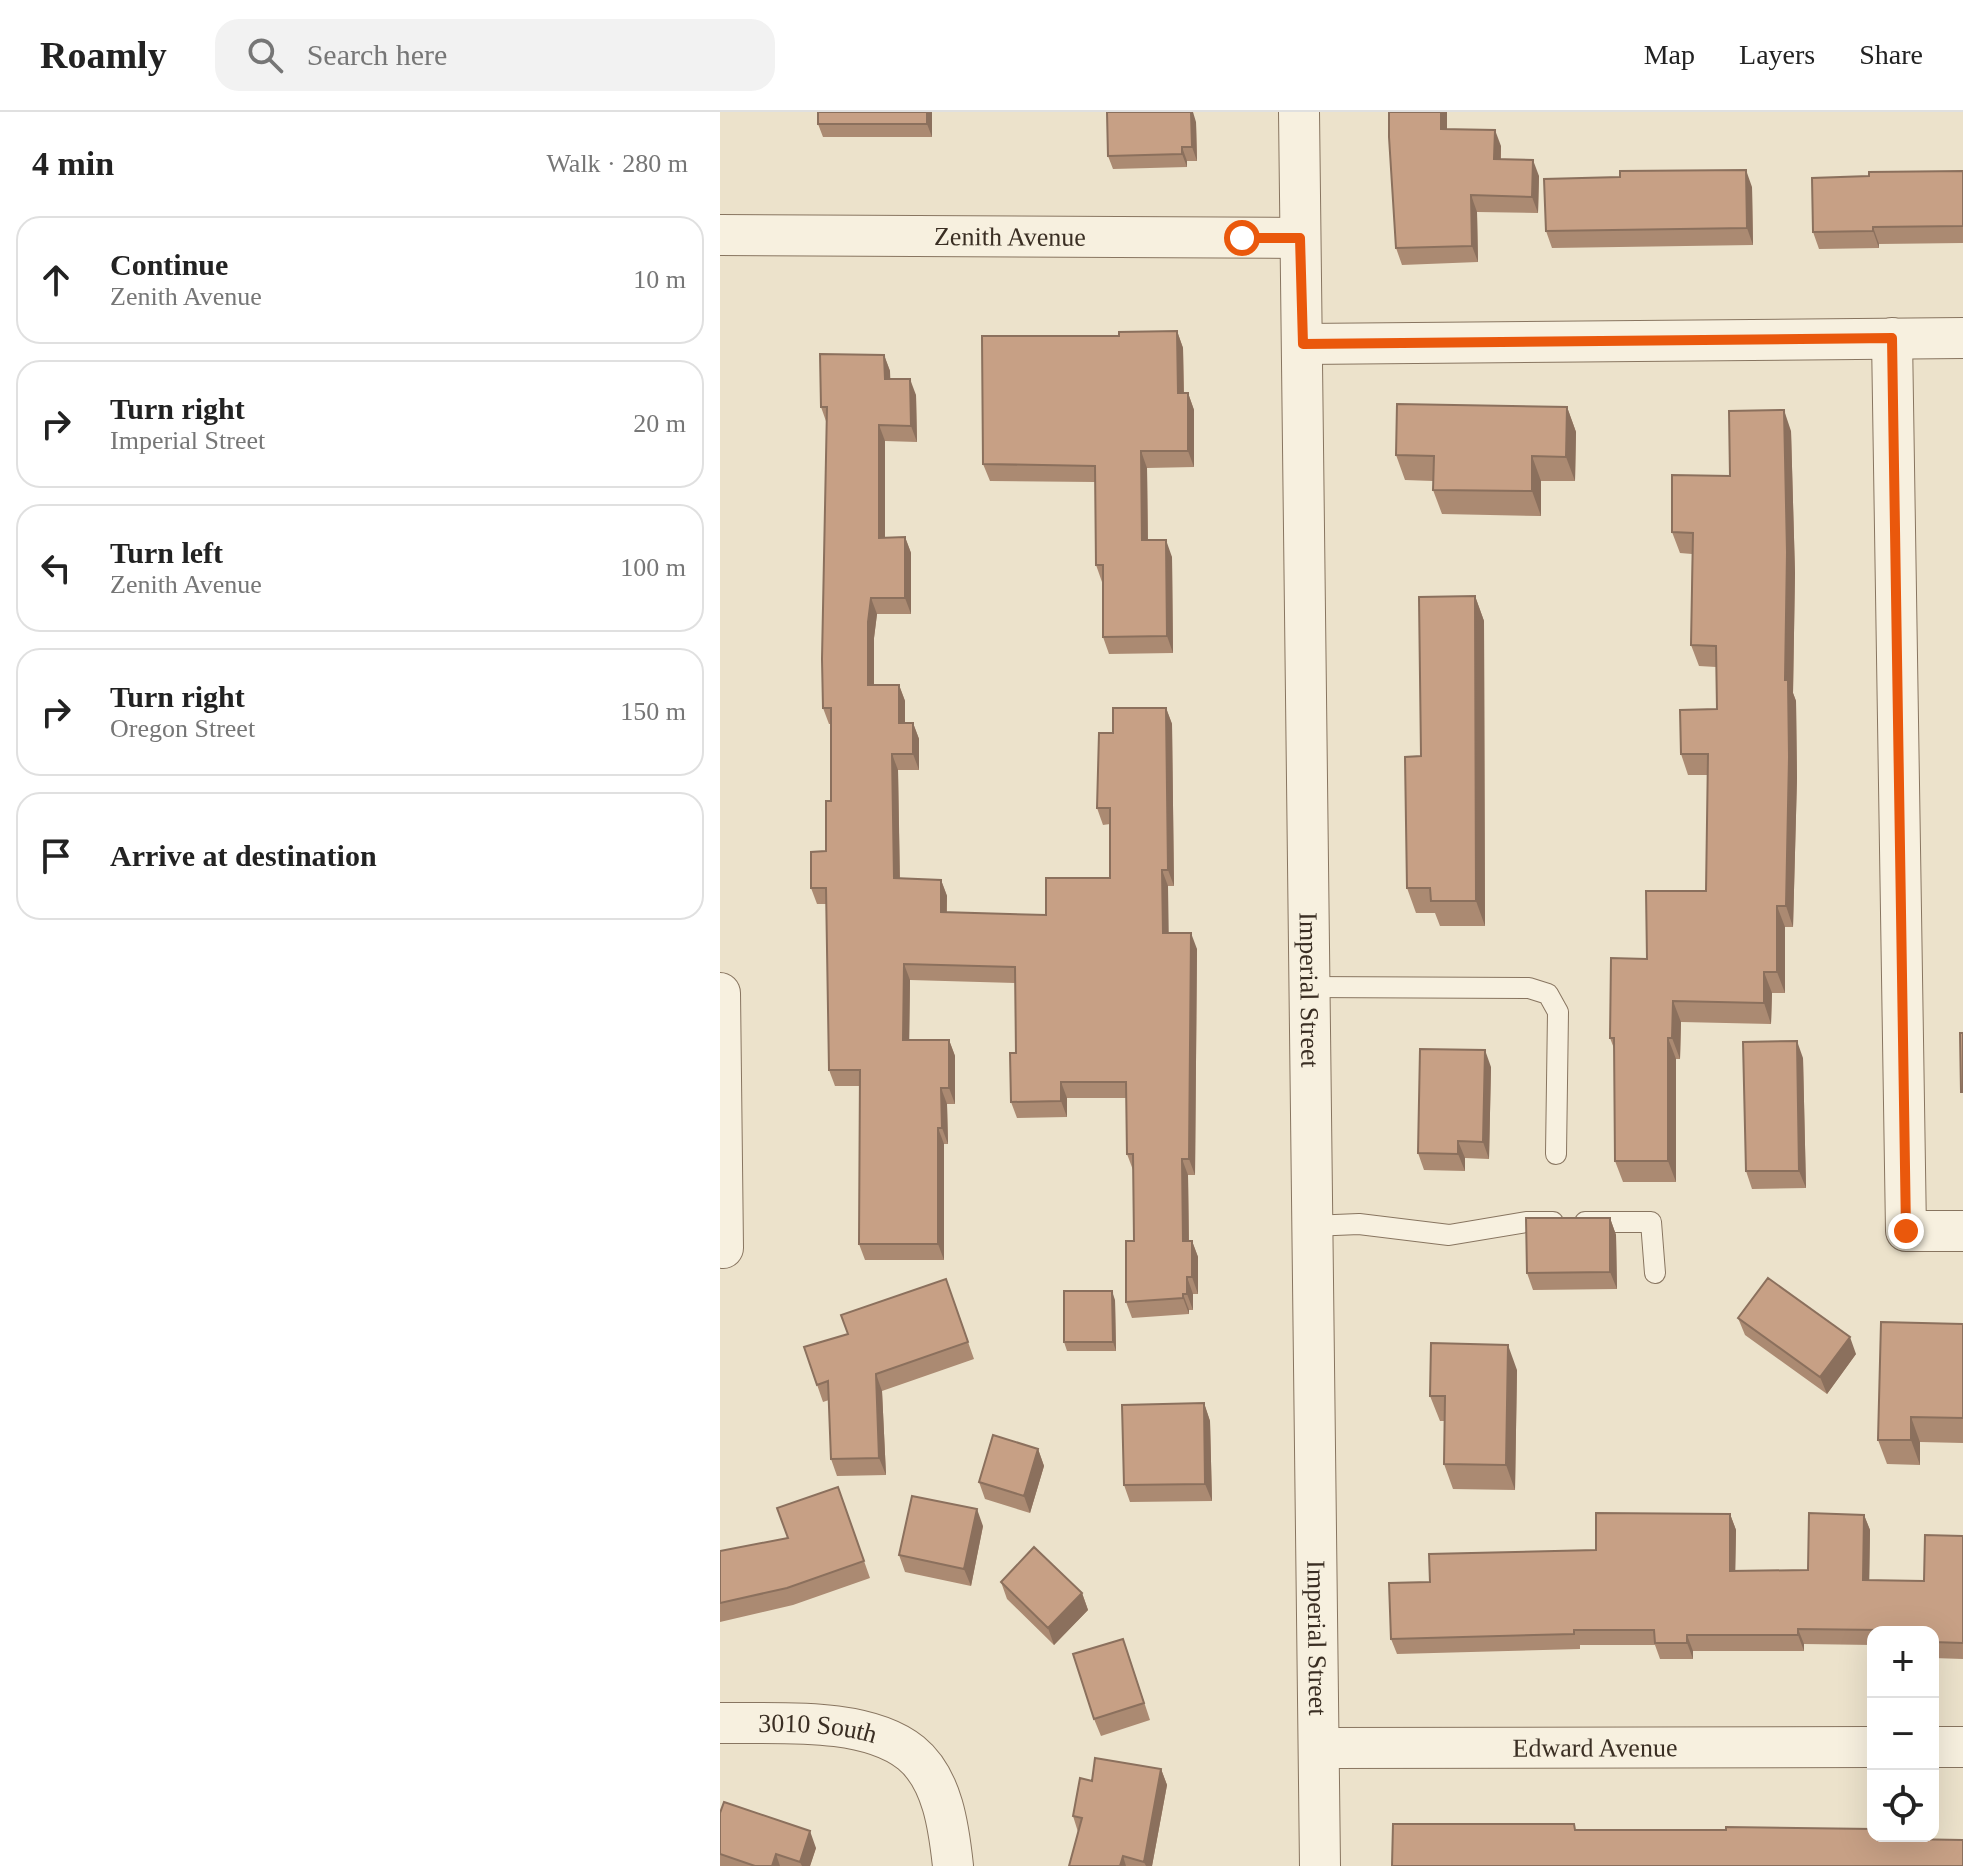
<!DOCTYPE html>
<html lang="en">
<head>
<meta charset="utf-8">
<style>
  :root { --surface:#fff; --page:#f2f2f2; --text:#222; --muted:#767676; --line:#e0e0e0 }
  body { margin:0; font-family:Georgia,serif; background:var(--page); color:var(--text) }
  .controls { position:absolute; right:24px; bottom:24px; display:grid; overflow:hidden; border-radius:16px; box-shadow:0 8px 32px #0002 }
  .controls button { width:72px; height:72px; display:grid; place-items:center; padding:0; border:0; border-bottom:2px solid var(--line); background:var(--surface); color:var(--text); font:40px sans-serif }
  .stop { position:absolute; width:24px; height:24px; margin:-18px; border:6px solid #ea580c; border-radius:50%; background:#fff }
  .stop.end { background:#ea580c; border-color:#fff; box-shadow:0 2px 8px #0008 }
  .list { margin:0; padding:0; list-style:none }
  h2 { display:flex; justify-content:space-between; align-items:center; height:104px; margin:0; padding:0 32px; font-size:34px }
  h2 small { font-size:26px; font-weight:400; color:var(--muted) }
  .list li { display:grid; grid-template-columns:52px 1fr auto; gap:24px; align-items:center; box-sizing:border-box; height:128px; margin:0 16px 16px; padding:0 16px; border:2px solid var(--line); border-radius:24px }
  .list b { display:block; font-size:30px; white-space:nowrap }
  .list p { margin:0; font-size:26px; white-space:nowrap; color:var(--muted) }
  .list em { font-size:26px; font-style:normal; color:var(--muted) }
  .icon { flex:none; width:44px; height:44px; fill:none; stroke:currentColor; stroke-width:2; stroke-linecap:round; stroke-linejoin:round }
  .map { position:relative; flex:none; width:1243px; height:1754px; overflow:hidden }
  header { display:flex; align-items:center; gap:48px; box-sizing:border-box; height:112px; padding:0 40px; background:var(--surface); border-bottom:2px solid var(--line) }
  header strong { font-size:38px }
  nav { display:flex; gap:44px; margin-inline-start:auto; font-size:28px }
  .search { width:560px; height:72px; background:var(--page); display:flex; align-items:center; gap:20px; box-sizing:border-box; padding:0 28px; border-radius:24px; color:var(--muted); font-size:30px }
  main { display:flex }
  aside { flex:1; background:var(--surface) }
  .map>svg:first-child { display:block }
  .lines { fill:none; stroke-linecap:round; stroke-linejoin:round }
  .lane-casing { stroke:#887560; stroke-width:22 }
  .street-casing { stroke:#887560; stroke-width:42 }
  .lane { stroke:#f7f0df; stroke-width:20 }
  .street { stroke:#f7f0df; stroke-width:40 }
  .wall { fill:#ab8a72 }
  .shaded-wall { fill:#8b705d }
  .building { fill:#c7a085; stroke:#8b705d; stroke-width:2 }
  .route { stroke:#ea580c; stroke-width:10 }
  .labels { text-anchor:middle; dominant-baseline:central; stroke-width:8; stroke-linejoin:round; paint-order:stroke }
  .street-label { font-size:26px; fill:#3a2e23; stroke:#f4ecdb }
</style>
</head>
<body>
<header>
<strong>Roamly</strong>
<div class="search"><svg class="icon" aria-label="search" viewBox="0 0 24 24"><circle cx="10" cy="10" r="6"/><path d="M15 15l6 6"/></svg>Search here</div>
<nav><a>Map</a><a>Layers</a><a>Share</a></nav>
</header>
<main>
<aside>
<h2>4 min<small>Walk · 280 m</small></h2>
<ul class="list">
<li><svg class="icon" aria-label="ahead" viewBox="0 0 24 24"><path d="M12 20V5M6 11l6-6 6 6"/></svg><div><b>Continue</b><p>Zenith Avenue</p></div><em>10 m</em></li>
<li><svg class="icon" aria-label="right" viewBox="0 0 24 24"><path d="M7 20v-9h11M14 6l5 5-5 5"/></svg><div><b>Turn right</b><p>Imperial Street</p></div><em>20 m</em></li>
<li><svg class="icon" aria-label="left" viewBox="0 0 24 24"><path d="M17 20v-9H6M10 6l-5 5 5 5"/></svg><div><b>Turn left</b><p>Zenith Avenue</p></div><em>100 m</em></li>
<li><svg class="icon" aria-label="right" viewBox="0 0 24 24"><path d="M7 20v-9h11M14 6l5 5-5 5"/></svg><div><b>Turn right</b><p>Oregon Street</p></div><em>150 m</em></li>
<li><svg class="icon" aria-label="arrive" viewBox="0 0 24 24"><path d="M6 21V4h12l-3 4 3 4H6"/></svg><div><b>Arrive at destination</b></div></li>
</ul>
</aside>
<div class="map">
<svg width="1243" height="1754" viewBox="0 0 1243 1754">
  <rect width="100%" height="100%" fill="#ece2cb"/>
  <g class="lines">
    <g class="lane-casing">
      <path id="lane" d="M588 875 809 876 828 882 838 900 836 1042
        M865 1110H931L935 1161
        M591 1114 639 1112 729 1123 806 1110H833"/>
    </g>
    <g class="street-casing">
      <g id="street">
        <path id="s1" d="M579 0 600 1754"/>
        <path id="s2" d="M0 123 580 126"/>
        <path d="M1172 226 1186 1119H1243"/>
        <path d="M583 232 1243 226"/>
        <path d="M0 881 3 1136"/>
        <path id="s3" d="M0 1611C56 1612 145 1604 191 1641 223 1667 229 1717 233 1754"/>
        <path d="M1213 1635H1243"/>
        <path id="s4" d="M599 1636 1153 1635"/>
      </g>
    </g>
    <use href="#lane" class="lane"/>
    <use href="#street" class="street"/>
  </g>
  <path class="wall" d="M212 0V25H103L98 12Z
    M669 0H727V17L781 34V47L819 64 818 101 757 100 758 150 682 153 676 136Z
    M476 10 477 49H467V55L393 57 388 44Z
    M1243 59V131L1159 132V136L1099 137 1093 120 1149 64Z
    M1032 75 1033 133 832 136 826 119Z
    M457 219 463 236 464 281H468L474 298V355L427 356 428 428 452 445 453 541 389 542 383 525 382 470 376 453 375 370 270 369 263 352 399 224Z
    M164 243 170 259V267L196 283 197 330 165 329V426L185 425 191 441V502H157L154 526V573H179L185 589V611H193L199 627V658H178L180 766 221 768 227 784V800L326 803 390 766V712L383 713 377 696 393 621 446 596 452 612 454 774H448V821L477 837 475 1063H468L469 1129H472L478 1145V1182H473V1198H469V1202L412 1206 406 1190 414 1129 413 1058 407 1042 406 986H347V1005L297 1006 291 990 296 941 295 871 190 868 189 928H229L235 944V992H227L228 1032H224V1148H145L139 1132 140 974H115L109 958 106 792H97L91 776 106 739 111 689V612H109L103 596 107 312 101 295Z
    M847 295 856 320 855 369H821V404L722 402 713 378V369L685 368 676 343Z
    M1071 319 1075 461 1073 581 1076 589 1077 666 1073 815H1065V881H1052L1051 912 961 910 960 947H956V1070H903L895 1049V939L890 926 927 847 986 779 988 663H968L961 642 997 597 996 555 979 554 971 533 972 442 960 441 952 420 1010 364Z
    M755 484 764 509 765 814H720L715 801H696L687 776 701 644Z
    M1083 946 1086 1076 1032 1077 1026 1059Z
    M771 955 769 1047 745 1046V1059L704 1058 698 1041Z
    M890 1106 896 1123 897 1177 813 1178 807 1161Z
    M226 1167 254 1247 162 1279 166 1363 117 1364 111 1347 109 1288 103 1290 84 1235 128 1222Z
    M395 1188 396 1239H347L344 1230Z
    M1018 1206 1136 1242 1107 1282 1025 1223Z
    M1243 1212V1331L1200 1330V1353L1167 1352 1158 1328Z
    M797 1258 795 1378 733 1377 724 1352 725 1309H720L710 1284Z
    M484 1291 490 1309 492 1389 410 1390 404 1373Z
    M318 1337 324 1354 310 1401 265 1387 259 1370Z
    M118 1375 150 1466 73 1493 0 1510V1439L68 1426Z
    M1010 1402 1016 1418 1015 1459 1088 1458 1144 1403 1150 1418 1149 1468 1204 1469 1243 1424V1547L1213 1546V1520H1153V1533L1084 1532V1539H973V1547H940L935 1533H860V1537L677 1542 671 1527 710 1470 876 1438Z
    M263 1414 251 1474 185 1460 179 1443Z
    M281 1470 362 1481 368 1498 334 1533 287 1487Z
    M409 1544 430 1608 381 1624 374 1607Z
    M441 1657 447 1673 432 1754H349L358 1720 353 1704 372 1669Z
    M0 1701 96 1736 90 1754H0Z"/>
  <path class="shaded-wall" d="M207 0H212V25L207 12Z
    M471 0H473L476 10 477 49 472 35Z
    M721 0H727V34L721 17Z
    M775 18 781 34 780 63 774 47Z
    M462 35 467 49V55L462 42Z
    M813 48 819 64 818 101 812 85Z
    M1026 58 1032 75 1033 133 1027 116Z
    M751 83 757 100 758 150 752 134Z
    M1153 115 1159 132V136L1153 119Z
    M457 219 463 236 464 298 458 281Z
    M164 243 170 259 171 283 165 267Z
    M190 267 196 283 197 330 191 314Z
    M468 281 474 298V355L468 339Z
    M847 295 856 320 855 369 846 345Z
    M1064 298 1071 319 1075 461 1073 581 1076 589 1077 666 1073 815 1066 794Z
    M159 313 165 329V442L159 426Z
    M421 339 427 356 428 445 422 428Z
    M812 344 821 369V404L812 379Z
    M185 425 191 441V502L185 486Z
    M446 428 452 445 453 541 447 524Z
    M755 484 764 509 765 814 756 789Z
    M151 486 157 502 154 526V589L148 573V510Z
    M179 573 185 589V627L179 611Z
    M446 596 452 612 454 774 448 758Z
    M193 611 199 627V658L193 642Z
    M172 642 178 658 180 782 174 766Z
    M442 758 448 774 449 837 443 821Z
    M221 768 227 784 226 816 221 800Z
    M1057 794 1065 815V881L1057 860Z
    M471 821 477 837 475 1063 469 1047Z
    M184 852 190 868 189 944 183 928Z
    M1044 860 1052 881 1051 912 1044 891Z
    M953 889 961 910 960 947 952 926Z
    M948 926 956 947V1070L948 1049Z
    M229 928 235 944V992L229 976Z
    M1077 929 1083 946 1086 1076 1079 1059Z
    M765 938 771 955 769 1047 763 1030Z
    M341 970 347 986V1005L341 989Z
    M221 976 227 992 228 1032 222 1016Z
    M218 1016 224 1032V1148L218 1132Z
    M738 1029 745 1046V1059L738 1042Z
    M462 1047 468 1063 469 1145 463 1129Z
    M890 1106 896 1123 897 1177 890 1160Z
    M472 1129 478 1145V1182L472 1165Z
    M467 1165 473 1182V1198L467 1182Z
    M392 1179 395 1188 396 1239 393 1230Z
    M463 1182 469 1198V1202L463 1186Z
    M1130 1225 1136 1242 1107 1282 1100 1265Z
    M788 1233 797 1258 795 1378 786 1353Z
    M156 1262 162 1279 166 1363 159 1346Z
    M484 1291 490 1309 492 1389 485 1372Z
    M1191 1305 1200 1330V1353L1191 1328Z
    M318 1337 324 1354 310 1401 304 1384Z
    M257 1397 263 1414 251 1474 244 1457Z
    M1010 1402 1016 1418 1015 1475 1010 1459Z
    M1144 1403 1150 1418 1149 1484 1143 1468Z
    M362 1481 368 1498 334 1533 328 1516Z
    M1078 1517 1084 1532V1539L1078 1523Z
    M967 1523 973 1539V1547L967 1531Z
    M441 1657 447 1673 432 1754H426L424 1750Z
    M90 1719 96 1736 90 1754H82L80 1750Z
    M56 1742 60 1754H52Z
    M403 1744 406 1754H400Z"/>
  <path class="building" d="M98 0H207V12H98Z
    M387 0H471L472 35H462V42L388 44Z
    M669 0H721V17L775 18 774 47 813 48 812 85 751 83 752 134 676 136 669 25Z
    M1026 58 1027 116 826 119 824 67 900 65V59Z
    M1243 59V114L1153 115V119L1093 120 1092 66 1149 64V60Z
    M457 219 458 281H468V339H421L422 428H446L447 524 383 525V453H376L375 354 263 352 262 224H399V220Z
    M100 242 164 243 165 267H190L191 314 159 313V426L185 425V486H151L148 510V573H179V611H193V642H172L174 766 221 768V800L326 803V766H390V696H377L379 621H393V596H446L448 758H442L443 821H471L469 1047H462L463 1129H472V1165H467V1182H463V1186L406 1190V1129H414L413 1042H407L406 970H341V989L291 990 290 941H296L295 855 184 852 183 928H229V976H221L222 1016H218V1132H139L140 958H109L106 776H91V740L106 739V689H111V596H103L102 547 107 295H101Z
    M677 292 847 295 846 345 812 344V379L713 378 714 344 676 343Z
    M1064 298 1067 440 1065 568H1068L1069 645 1066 794H1057V860H1044V891L953 889 952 926H948V1049H895L894 926H890L891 846 927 847 926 779H986L988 642H961L960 598 997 597 996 534 971 533 973 421 952 420V363L1010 364 1009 299Z
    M755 484 756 789H711L710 776H687L685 645 701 644 699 485Z
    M1240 921H1243V980H1241Z
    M1077 929 1079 1059H1026L1023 930Z
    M700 937 765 938 763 1030 738 1029V1042L698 1041Z
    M806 1106H890V1160L807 1161Z
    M1048 1166 1130 1225 1100 1265 1018 1206Z
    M226 1167 248 1230 156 1262 159 1346 111 1347 108 1269 97 1273 84 1235 128 1222 121 1203Z
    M344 1179H392L393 1230H344Z
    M1161 1210 1243 1212V1306L1191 1305V1328H1158Z
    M711 1231 788 1233 786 1353 724 1352 725 1284H710Z
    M484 1291 485 1372 404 1373 402 1293Z
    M273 1323 318 1337 304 1384 259 1370Z
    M118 1375 144 1449 67 1476 0 1491V1439L68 1426 57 1396Z
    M192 1384 257 1397 244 1457 179 1443Z
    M876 1401 1010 1402V1459L1088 1458 1089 1401 1144 1403 1143 1468 1204 1469 1205 1423 1243 1424V1531L1213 1530V1520H1162V1518L1078 1517V1523H967V1531H935L934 1518H854V1522L671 1527 669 1471 710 1470 709 1442 876 1438Z
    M314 1435 362 1481 328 1516 281 1470Z
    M403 1527 424 1591 374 1607 353 1542Z
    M375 1646 441 1657 424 1750 403 1744 400 1754H349L362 1706 353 1704 360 1666 372 1669Z
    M4 1690 90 1719 80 1750 56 1742 52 1754H35L0 1742V1701Z
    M673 1712H854L855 1718H1006V1715L1153 1717V1724H1185V1727L1243 1728V1754H672Z"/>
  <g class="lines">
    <path class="route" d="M522 126H580L583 232 1172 226 1186 1119"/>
  </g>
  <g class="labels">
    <g class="street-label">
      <text stroke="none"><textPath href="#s2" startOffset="290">Zenith Avenue</textPath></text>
      <text stroke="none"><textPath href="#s1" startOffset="878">Imperial Street</textPath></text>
      <text stroke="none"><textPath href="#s1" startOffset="1526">Imperial Street</textPath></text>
      <text stroke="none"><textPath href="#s3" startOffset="98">3010 South</textPath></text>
      <text stroke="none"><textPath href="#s4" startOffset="276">Edward Avenue</textPath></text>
    </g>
  </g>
</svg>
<div class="controls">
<button>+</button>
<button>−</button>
<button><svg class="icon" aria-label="locate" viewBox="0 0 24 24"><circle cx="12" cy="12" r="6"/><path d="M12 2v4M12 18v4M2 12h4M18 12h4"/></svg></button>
</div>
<div class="stop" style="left:522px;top:126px"></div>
<div class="stop end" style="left:1186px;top:1119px"></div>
</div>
</main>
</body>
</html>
